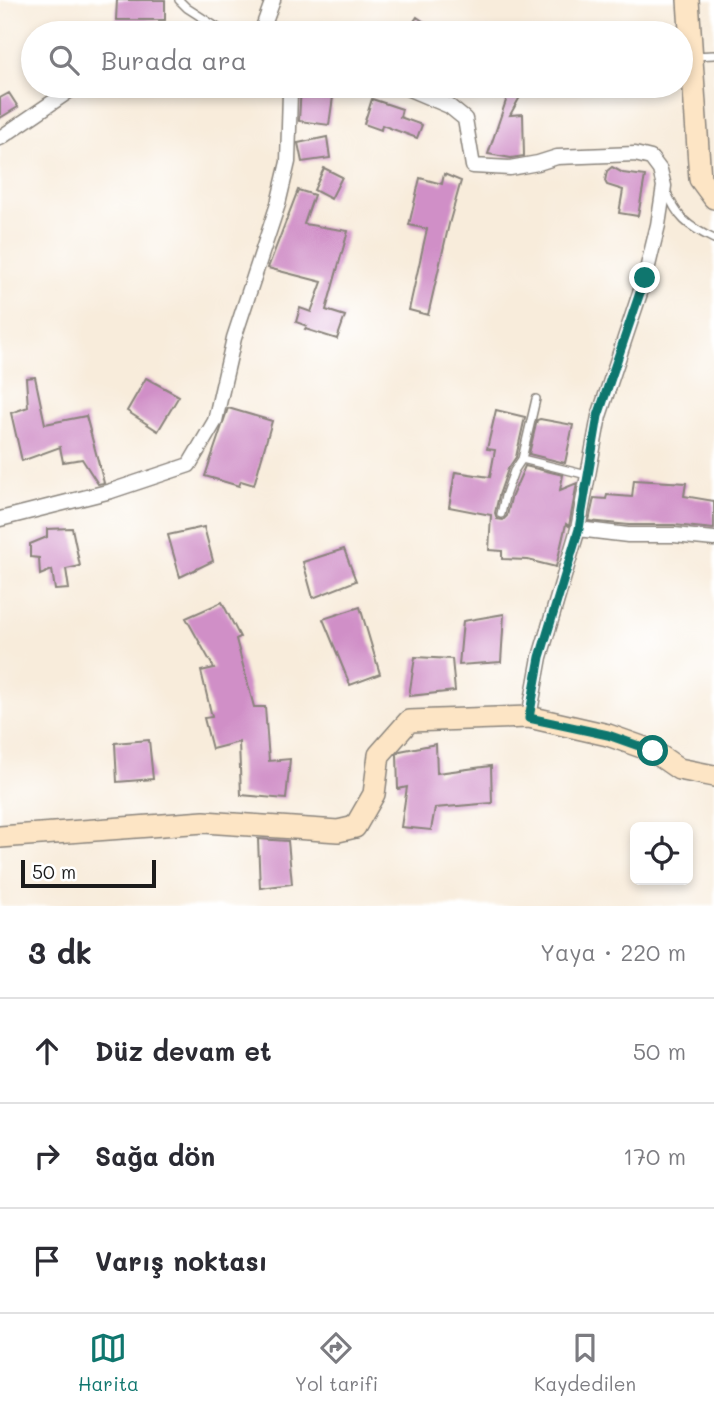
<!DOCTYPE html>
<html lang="tr">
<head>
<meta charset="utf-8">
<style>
  :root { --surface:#fff; --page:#f7f7f7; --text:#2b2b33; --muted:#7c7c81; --line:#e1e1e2; --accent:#0f766e }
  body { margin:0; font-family:Mali,sans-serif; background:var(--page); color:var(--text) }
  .controls { position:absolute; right:21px; bottom:21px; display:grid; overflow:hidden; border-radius:10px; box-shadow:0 4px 10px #0003 }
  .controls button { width:63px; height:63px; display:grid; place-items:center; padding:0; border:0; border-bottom:2px solid var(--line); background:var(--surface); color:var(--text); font:35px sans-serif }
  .scale { position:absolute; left:21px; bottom:18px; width:135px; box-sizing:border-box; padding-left:7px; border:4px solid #1c1c1c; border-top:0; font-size:19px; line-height:24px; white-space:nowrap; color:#1c1c1c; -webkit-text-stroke:5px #fff; paint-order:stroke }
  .stop { position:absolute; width:21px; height:21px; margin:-16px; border:5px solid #0f766e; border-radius:50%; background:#fff }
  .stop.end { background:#0f766e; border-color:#fff; box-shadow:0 2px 7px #0008 }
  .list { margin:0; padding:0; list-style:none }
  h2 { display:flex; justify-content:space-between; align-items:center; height:91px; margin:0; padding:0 28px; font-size:30px }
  h2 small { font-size:23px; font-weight:400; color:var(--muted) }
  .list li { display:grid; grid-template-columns:46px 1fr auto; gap:21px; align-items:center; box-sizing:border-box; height:105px; padding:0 28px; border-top:2px solid var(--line) }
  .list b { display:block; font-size:26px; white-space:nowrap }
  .list em { font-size:23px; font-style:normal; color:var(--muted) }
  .icon { flex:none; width:38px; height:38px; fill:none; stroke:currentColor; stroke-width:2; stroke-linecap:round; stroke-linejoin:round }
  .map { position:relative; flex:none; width:714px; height:906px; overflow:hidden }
  .search { position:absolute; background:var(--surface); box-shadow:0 4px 10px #0003; left:21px; right:21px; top:21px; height:77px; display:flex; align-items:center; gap:18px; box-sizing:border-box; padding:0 24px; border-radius:38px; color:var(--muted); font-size:26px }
  .sheet { height:406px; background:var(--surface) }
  nav { display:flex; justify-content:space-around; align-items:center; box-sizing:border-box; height:98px; border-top:2px solid var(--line); background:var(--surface); font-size:19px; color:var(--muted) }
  nav a { display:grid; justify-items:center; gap:4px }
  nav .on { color:var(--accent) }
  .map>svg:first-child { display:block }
  .building { fill:#d08fc7 }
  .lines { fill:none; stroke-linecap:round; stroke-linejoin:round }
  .lane-casing { stroke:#8a847c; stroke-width:10 }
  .street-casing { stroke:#8a847c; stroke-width:17 }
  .secondary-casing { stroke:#8a847c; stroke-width:24 }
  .lane { stroke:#fff; stroke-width:7 }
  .street { stroke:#fff; stroke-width:14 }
  .secondary { stroke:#fde5c5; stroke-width:21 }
  .route { stroke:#0f766e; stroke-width:9 }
</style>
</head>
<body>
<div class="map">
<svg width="714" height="906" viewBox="0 0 714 906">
  <rect width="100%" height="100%" fill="#fff"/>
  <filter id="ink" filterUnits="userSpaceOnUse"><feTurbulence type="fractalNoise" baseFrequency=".0143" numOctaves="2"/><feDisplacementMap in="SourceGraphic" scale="14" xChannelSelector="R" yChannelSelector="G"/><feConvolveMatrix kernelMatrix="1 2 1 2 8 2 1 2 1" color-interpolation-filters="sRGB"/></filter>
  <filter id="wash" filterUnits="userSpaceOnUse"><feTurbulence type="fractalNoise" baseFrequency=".00686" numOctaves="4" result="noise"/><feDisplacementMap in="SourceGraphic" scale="28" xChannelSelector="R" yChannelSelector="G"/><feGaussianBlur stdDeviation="1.57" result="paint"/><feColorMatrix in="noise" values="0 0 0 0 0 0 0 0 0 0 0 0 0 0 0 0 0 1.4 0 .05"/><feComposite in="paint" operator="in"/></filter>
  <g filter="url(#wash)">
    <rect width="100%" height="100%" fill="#f8ecdb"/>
    <g id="blocks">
      <path class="building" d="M117 0H165V20H116Z
        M417 17 440 33H406Z
        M301 86 334 90 329 125 299 121Z
        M511 86H526L510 115 523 114 524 156 511 158 488 154Z
        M9 93 18 107 0 118V98Z
        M372 99 402 109 400 117 422 125 417 138 382 125 381 130 364 124Z
        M327 137 330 158 302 162 298 143Z
        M612 167 623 173 645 176 638 216 619 213 623 190 607 185 605 181 607 171Z
        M324 168 342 177 331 199 314 190Z
        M444 174 461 181 449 224 428 315 409 310 427 229 409 225 420 178 442 184Z
        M298 190 314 195 304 224 348 231 326 310 345 316 337 339 305 329 307 326 296 322 300 308 311 312 322 282 268 268Z
        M35 377 45 424 86 416 104 483 98 484 82 459 63 462 60 447 22 461 11 413 28 407 26 378Z
        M146 378 179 396 158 431 127 411Z
        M228 408 272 421 254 485 241 481 239 486 205 476Z
        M496 410 525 417 516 457 508 469 499 495 495 513 497 519 503 520 507 516 511 498 525 466 563 475 560 490 577 483 569 526 566 524 556 567 528 560 502 559V551L489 550 491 515 449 507 455 472 490 477 495 450 487 449Z
        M540 419 573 425 565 463 529 454 537 420Z
        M634 480 686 483 684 496 714 501V529L674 525H629L589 521 594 498 606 499 607 495 632 497Z
        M204 527 213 561 180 577 168 535Z
        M72 528 80 566 66 569 69 589 55 590 52 570 40 575 39 558 30 557V544L47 537V529Z
        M344 549 356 581 313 598 303 562Z
        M222 602 240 637 236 639 254 707H265L269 761 290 759 286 799 241 795 239 742 212 749 204 718 212 717 201 671 214 668 186 618Z
        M360 607 380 674 350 685 323 619Z
        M504 614 501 662 459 665 463 621Z
        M415 657 452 659 455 691 409 696Z
        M149 740 153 779 117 782 115 743Z
        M436 744 437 773 491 766 492 803 435 808 431 830 401 827 407 787 398 789 397 754 400 751Z
        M258 839 288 841 292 884 260 888Z"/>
    </g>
  </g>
  <g filter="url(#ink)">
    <use href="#blocks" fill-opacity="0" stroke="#8a847c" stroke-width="2"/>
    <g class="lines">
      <g class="lane-casing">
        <path id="lane" d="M179 0 187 8 226 33
          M693 56 714 55
          M666 190C677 218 687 226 714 239
          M522 459 587 475
          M501 514 505 496 514 471 522 459 536 399"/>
      </g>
      <g class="street-casing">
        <path id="street" d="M261 33 273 0
          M402 86 449 106 465 119 473 166 510 168 538 163 557 157 635 154 651 158 660 170 664 186 658 225 645 278 599 416 578 529 540 657 529 717
          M0 138 72 89 83 86
          M0 519 111 491 189 465 215 421 234 338 278 204 288 162 290 92 292 86
          M578 529 628 535H674L714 539"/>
      </g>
      <g class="secondary-casing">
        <path id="secondary" d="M688 0 700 179 714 198
          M0 837 204 822 338 831 355 827 374 794 379 755 409 721 529 717 608 735 653 751 679 769 714 776"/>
      </g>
      <use href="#lane" class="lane"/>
      <use href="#street" class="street"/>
      <use href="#secondary" class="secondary"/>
    </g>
  </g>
  <g class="lines" filter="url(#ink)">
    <path class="route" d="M645 278 598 416 579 529 540 657 529 718 608 735 653 751"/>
  </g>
</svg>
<div class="controls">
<button><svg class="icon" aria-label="locate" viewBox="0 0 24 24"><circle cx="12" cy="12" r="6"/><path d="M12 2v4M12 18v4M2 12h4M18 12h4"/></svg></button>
</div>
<div class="scale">50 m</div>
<div class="stop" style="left:653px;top:751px"></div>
<div class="stop end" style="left:645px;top:278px"></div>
<div class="search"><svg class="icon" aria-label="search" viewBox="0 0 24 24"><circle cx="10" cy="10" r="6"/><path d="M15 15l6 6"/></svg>Burada ara</div>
</div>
<section class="sheet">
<h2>3 dk<small>Yaya · 220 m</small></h2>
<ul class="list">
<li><svg class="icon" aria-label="ahead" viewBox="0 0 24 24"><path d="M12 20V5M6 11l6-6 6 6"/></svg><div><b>Düz devam et</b></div><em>50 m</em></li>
<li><svg class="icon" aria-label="right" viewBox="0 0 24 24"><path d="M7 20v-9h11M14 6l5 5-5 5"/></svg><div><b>Sağa dön</b></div><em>170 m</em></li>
<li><svg class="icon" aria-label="arrive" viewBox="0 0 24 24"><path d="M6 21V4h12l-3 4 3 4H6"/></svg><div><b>Varış noktası</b></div></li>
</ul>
</section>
<nav>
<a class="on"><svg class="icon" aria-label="map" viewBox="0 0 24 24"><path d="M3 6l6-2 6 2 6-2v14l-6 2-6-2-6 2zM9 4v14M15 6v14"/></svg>Harita</a>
<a><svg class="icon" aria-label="directions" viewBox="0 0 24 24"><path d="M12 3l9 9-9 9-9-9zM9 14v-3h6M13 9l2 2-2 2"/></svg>Yol tarifi</a>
<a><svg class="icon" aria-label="saved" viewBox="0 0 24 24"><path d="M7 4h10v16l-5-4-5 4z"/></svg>Kaydedilen</a>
</nav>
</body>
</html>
